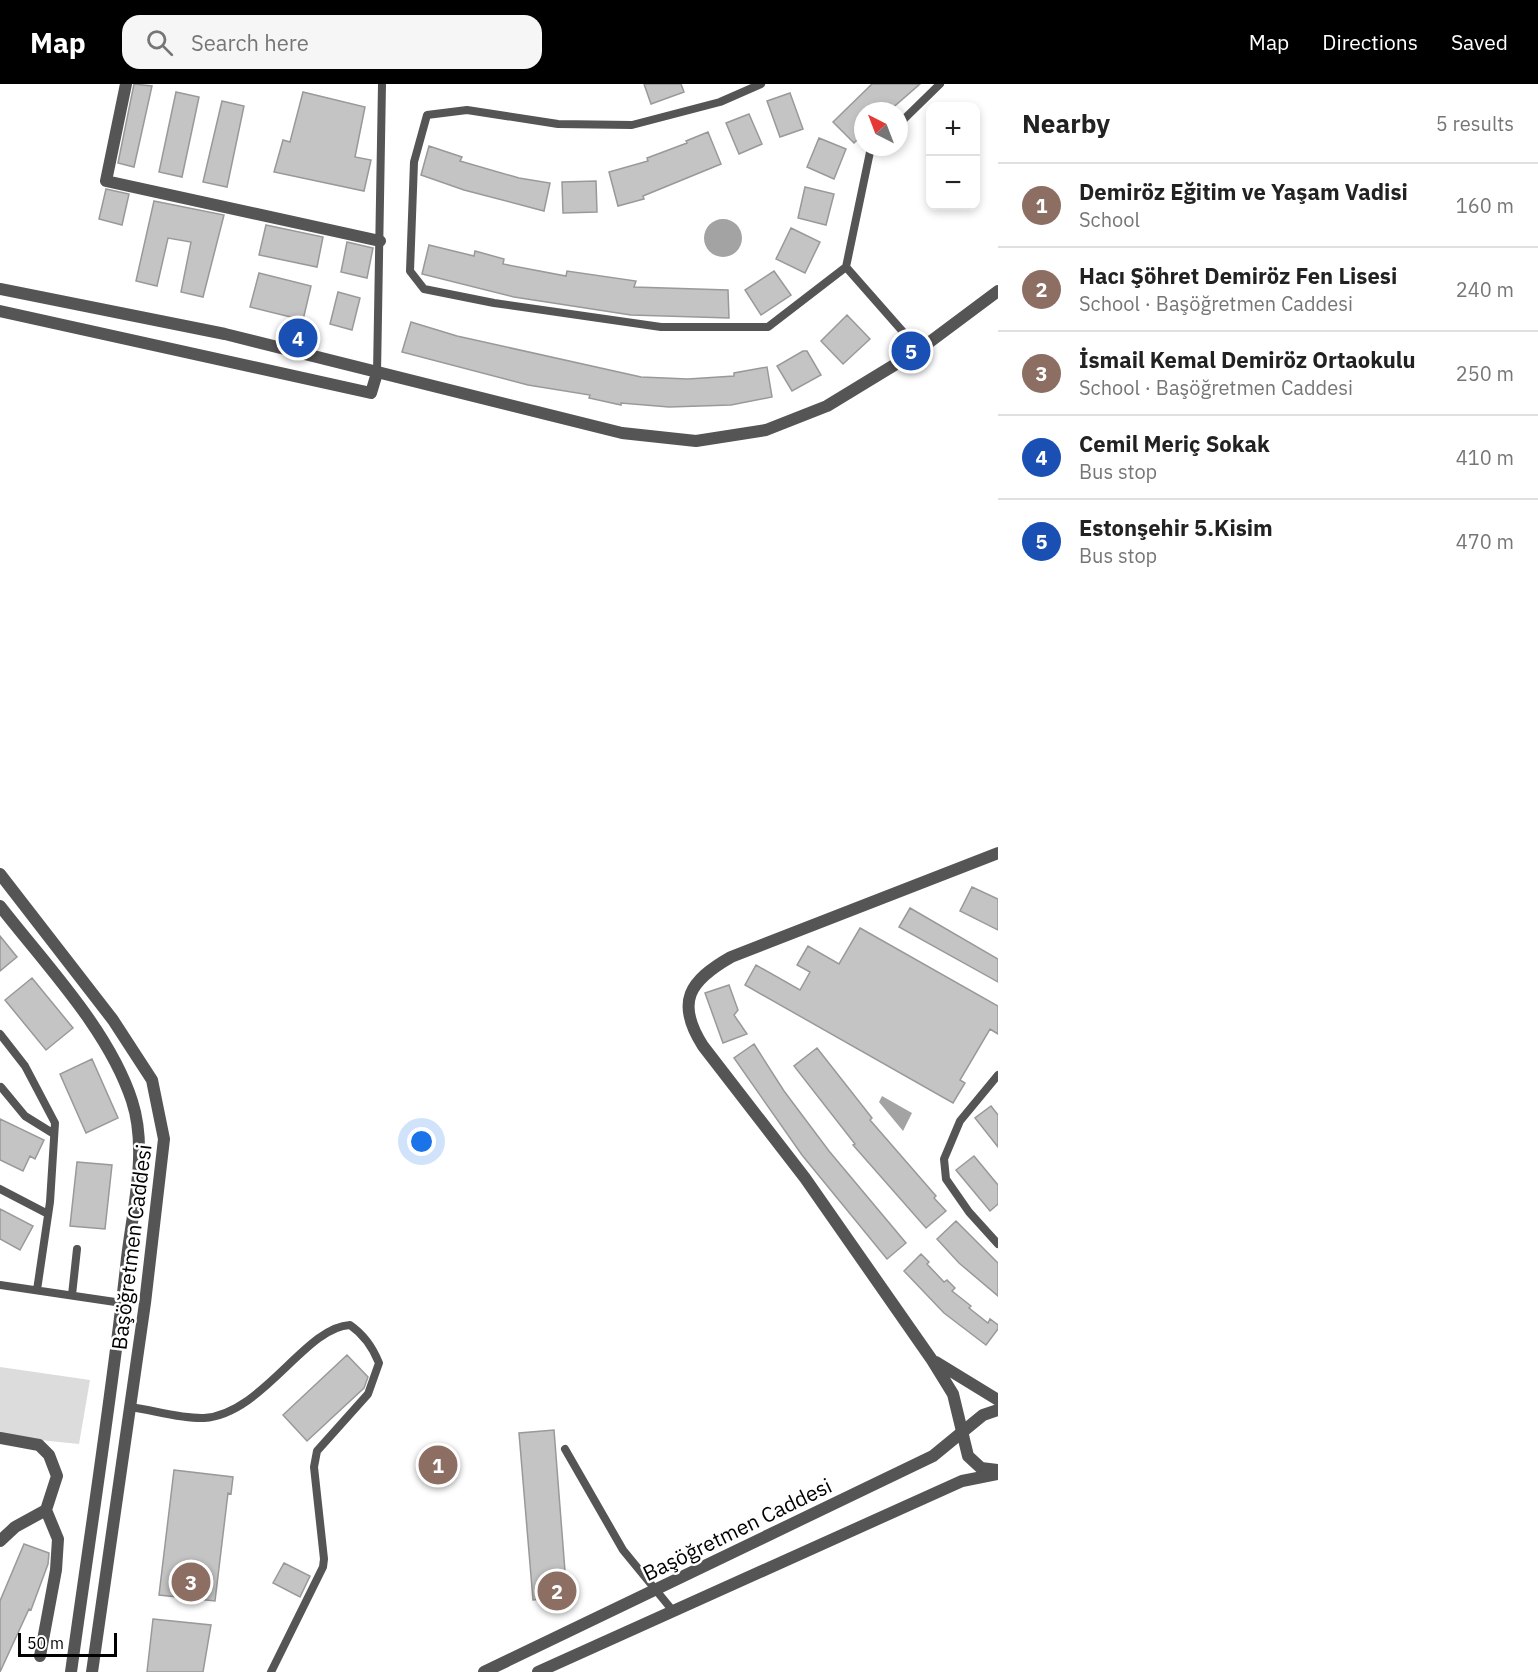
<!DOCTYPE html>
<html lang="en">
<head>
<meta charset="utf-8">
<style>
  :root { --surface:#fff; --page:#f6f6f6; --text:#222; --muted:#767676; --line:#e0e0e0; --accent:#000 }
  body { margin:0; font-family:"IBM Plex Sans",sans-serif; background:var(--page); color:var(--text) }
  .controls { position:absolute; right:18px; top:18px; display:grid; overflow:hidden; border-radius:12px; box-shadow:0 3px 9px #0003 }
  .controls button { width:54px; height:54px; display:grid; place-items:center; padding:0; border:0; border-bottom:2px solid var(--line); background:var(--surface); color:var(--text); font:30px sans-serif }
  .compass { position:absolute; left:854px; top:18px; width:54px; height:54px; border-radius:50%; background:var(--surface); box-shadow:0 3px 9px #0003; rotate:318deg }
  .scale { position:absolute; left:18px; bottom:15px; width:99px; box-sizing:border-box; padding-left:6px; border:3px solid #000; border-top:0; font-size:16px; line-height:21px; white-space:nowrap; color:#000; -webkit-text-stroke:4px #fff; paint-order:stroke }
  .you { position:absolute; left:422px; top:1058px; width:21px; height:21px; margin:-15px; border:4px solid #fff; border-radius:50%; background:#1a73e8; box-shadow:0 0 0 9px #1a73e833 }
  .badge { display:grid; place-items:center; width:39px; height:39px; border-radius:50%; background:var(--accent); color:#fff; font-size:20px; font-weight:700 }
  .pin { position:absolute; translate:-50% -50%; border:3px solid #fff; box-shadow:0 2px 6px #0006 }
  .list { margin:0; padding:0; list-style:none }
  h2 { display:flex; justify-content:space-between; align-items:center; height:78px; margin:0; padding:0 24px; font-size:26px }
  h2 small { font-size:20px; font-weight:400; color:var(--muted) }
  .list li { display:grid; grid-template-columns:39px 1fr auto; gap:18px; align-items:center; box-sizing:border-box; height:84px; padding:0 24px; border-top:2px solid var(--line) }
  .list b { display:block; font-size:22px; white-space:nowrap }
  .list p { margin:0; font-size:20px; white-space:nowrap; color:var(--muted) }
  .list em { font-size:20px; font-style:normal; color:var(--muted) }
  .icon { flex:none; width:33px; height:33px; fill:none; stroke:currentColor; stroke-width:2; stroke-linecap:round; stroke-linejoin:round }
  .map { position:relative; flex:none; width:998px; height:1588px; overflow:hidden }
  header { display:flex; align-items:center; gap:36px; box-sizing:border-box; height:84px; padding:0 30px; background:var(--accent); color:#fff }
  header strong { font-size:28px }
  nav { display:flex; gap:33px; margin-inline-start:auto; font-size:21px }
  .search { width:420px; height:54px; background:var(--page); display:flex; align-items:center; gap:15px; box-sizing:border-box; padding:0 21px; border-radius:18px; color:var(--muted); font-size:22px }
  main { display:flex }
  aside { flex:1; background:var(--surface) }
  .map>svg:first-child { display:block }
  .green { fill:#dcdcdc }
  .water { fill:#a3a3a3 }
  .building { fill:#c4c4c4; stroke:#999; stroke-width:1.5 }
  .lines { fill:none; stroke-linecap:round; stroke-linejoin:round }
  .service { stroke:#555; stroke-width:8 }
  .minor { stroke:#555; stroke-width:12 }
  .tertiary { stroke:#555; stroke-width:12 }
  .labels { text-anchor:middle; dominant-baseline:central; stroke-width:5; stroke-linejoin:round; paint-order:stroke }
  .street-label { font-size:21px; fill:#000; stroke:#fff }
</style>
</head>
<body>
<header>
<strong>Map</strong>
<div class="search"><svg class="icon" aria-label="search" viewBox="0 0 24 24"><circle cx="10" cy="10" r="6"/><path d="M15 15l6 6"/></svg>Search here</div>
<nav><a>Map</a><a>Directions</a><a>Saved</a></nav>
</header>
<main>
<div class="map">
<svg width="998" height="1588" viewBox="0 0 998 1588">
  <rect width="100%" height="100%" fill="#fff"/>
  <path class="green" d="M0 1283 90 1296 79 1360 0 1352Z"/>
  <path class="water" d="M704 154a19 19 0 1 1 38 0a19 19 0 1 1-38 0Z
    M882 1012 912 1029 903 1047 879 1018Z"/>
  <path class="building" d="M134 0 152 2 134 83 118 79Z
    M644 0H681L684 8 651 20Z
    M872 0H920L889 27H863V50L854 59 833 38Z
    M176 8 199 13 182 93 159 88Z
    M303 8 365 23 355 73 371 76 364 107 274 88 283 56 290 58Z
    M790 9 803 45 780 53 767 17Z
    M222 17 244 22 227 103 203 98Z
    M749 30 762 60 739 70 726 39Z
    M708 48 721 80 643 112 644 115 618 122 609 88 648 77 647 74 687 59 686 57Z
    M819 54 846 65 834 95 807 83Z
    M429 62 462 73 460 77 519 94 550 99 544 127 464 106 421 91Z
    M596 97 597 128 563 129 562 98Z
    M805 103 834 110 826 141 798 134Z
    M106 105 129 110 122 141 99 135Z
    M154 117 224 131 203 213 181 208 191 158 168 154 157 202 136 197Z
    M266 141 323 153 317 183 259 171Z
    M791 144 820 158 805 189 776 175Z
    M347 158 373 164 367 194 341 188Z
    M429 161 474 172 475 167 504 175 503 180 566 192 567 187 636 197 634 203 728 206 729 234 631 231 514 213 422 190Z
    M774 187 791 211 761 231 745 206Z
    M259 189 311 202 303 236 250 223Z
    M338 208 360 214 352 246 330 240Z
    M847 231 870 255 843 280 821 257Z
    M411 238 457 252 641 293 688 295 734 292V289L767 283 772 313 731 321 669 323 621 319V321L589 314 590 311 528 301 402 268Z
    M803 267H807L821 291 792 307 777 282Z
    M972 803 998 815V846L960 827Z
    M910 824 998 875V898L899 843Z
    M860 844 998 922V950L990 945 960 996 965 999 953 1019 745 901 756 881 800 906 810 888 797 881 808 862 839 880Z
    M0 852 17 873 0 887Z
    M32 894 73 944 46 966 5 916Z
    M729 901 738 926 734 931 747 950 723 959 705 909Z
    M754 960 784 1007 829 1067 906 1159 887 1175 802 1071 734 974Z
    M817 964 872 1034 870 1036 936 1112 934 1114 946 1127 926 1144 853 1061 855 1060 794 982Z
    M92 975 118 1034 86 1049 60 990Z
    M991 1022 998 1031V1063L975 1034Z
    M0 1035 44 1056 35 1075 30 1072 23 1087 0 1076Z
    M974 1072 998 1101V1120L990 1127 956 1086Z
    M77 1078 112 1081 105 1145 70 1142Z
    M0 1125 33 1142 20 1166 0 1155Z
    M956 1137 998 1179V1212L959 1179 937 1155Z
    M921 1170 929 1178 927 1180 944 1198 947 1196 955 1204 952 1207 971 1222 969 1224 988 1239 990 1235 998 1241V1245L986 1261 944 1229 904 1187Z
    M347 1271 368 1293 364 1304 307 1357 283 1331Z
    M554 1346 567 1513 533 1516 519 1349Z
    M174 1386 233 1393 231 1410 228 1409 215 1517 159 1511Z
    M24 1460 49 1469 48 1480 31 1526 29 1525 0 1588V1517Z
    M284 1479 310 1492 300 1513 273 1499Z
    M153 1535 211 1541 203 1588H147Z"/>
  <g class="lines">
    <path class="service" d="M761 0 720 18 632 41 558 40 467 26 427 31 414 78 410 187 424 205 494 219 661 243H768L846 183 919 266
      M899 40 940 0
      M846 183 870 68 876 63
      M377 289 382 0
      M0 950 25 982 55 1039 50 1118 37 1206
      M998 991 960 1037 944 1075 946 1095 969 1128 998 1160
      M1 1003 25 1032 54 1050
      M0 1105 48 1130
      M0 1201 122 1219
      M72 1211 77 1165
      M130 1323C153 1326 181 1335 204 1334 263 1330 305 1243 350 1241 363 1250 373 1264 379 1279L368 1310 317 1367 314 1383 324 1475 323 1483 271 1588
      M565 1365 623 1466 673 1527"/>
    <path class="minor" d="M126 0 106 97 380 157
      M0 205 225 250 622 349 696 357 766 346 827 322 919 266 998 207
      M0 227 371 309 377 289
      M998 769 731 873C689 897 675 918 703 962L805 1094 932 1276 953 1310 968 1372 981 1384 998 1386
      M936 1278 998 1316
      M0 1354 39 1361 49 1371 57 1392 46 1426 58 1455 56 1486 40 1572
      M0 1457 15 1443 46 1426"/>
    <path class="tertiary" d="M0 790 113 936 152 996 164 1055 145 1219 92 1588
      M0 822C45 880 109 946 132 1017 148 1066 133 1123 127 1174 112 1312 90 1450 71 1588
      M484 1588 933 1372 983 1331 998 1326
      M538 1588 962 1397 998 1390"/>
  </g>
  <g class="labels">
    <g class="street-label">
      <text transform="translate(131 1163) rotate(-83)">Başöğretmen Caddesi</text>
      <text transform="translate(737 1445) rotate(-26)">Başöğretmen Caddesi</text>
    </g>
  </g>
</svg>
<div class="controls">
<button>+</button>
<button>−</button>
</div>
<svg class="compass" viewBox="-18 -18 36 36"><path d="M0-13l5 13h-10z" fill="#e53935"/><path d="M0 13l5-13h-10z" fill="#767676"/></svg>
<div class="scale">50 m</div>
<div class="you"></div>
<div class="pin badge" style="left:438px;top:1381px;background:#8d6e63">1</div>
<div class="pin badge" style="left:557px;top:1507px;background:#8d6e63">2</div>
<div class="pin badge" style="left:191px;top:1498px;background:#8d6e63">3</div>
<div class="pin badge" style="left:298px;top:254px;background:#1a4fb4">4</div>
<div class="pin badge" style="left:911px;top:267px;background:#1a4fb4">5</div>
</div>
<aside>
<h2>Nearby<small>5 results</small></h2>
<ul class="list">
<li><span class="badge" style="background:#8d6e63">1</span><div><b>Demiröz Eğitim ve Yaşam Vadisi</b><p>School</p></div><em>160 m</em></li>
<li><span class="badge" style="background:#8d6e63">2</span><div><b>Hacı Şöhret Demiröz Fen Lisesi</b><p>School · Başöğretmen Caddesi</p></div><em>240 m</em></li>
<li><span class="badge" style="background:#8d6e63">3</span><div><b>İsmail Kemal Demiröz Ortaokulu</b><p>School · Başöğretmen Caddesi</p></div><em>250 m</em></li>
<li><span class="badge" style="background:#1a4fb4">4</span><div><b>Cemil Meriç Sokak</b><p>Bus stop</p></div><em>410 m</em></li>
<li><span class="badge" style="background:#1a4fb4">5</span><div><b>Estonşehir 5.Kisim</b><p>Bus stop</p></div><em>470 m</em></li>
</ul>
</aside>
</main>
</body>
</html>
